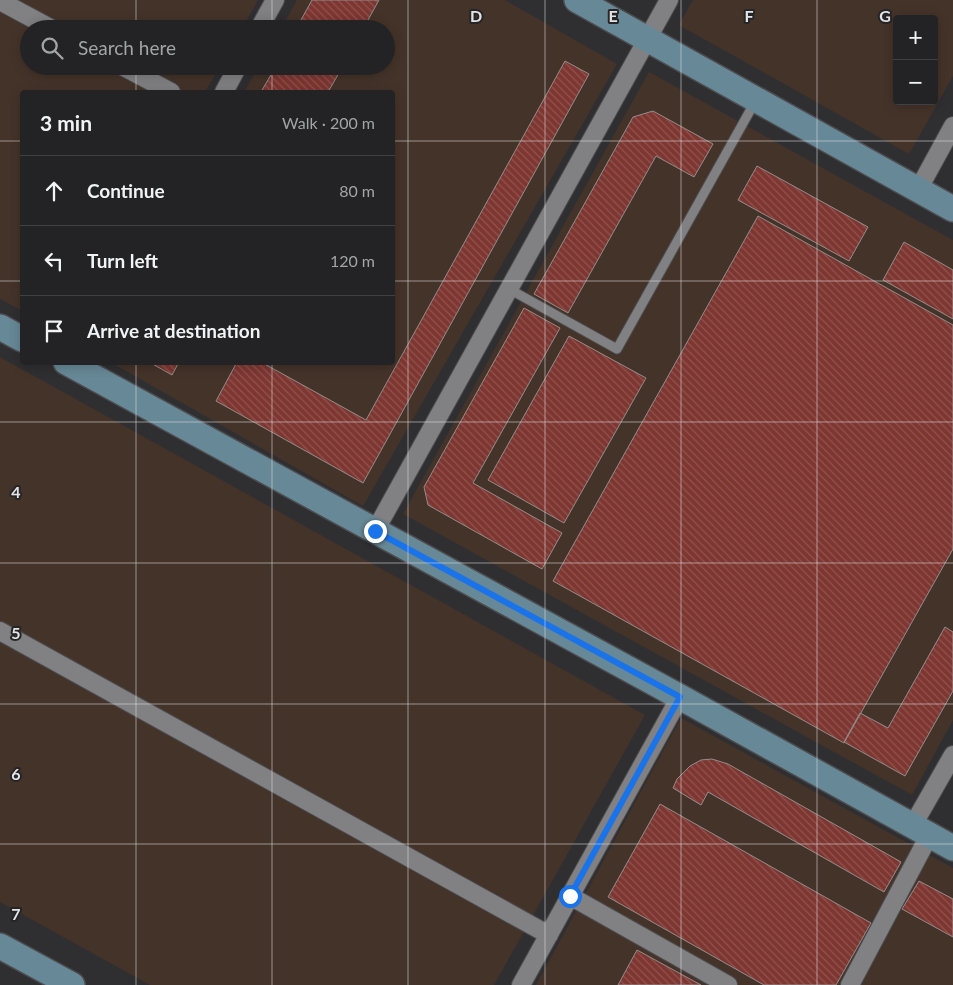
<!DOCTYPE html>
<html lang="en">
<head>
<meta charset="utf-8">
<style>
  :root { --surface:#232326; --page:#2f2f32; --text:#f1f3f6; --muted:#a3a4a7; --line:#404043 }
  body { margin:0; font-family:Lato,sans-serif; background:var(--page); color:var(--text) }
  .controls { position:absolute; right:15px; top:15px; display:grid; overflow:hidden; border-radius:5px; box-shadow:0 2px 12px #0003 }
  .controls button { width:45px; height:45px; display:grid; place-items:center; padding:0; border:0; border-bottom:1px solid var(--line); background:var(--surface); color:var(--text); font:25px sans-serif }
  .stop { position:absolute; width:15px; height:15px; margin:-11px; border:4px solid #1a73e8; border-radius:50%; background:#fff }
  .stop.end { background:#1a73e8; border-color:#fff; box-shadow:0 1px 5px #0008 }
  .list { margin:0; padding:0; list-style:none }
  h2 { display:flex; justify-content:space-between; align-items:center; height:65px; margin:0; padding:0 20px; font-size:21px }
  h2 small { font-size:16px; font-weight:400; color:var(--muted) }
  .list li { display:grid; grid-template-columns:32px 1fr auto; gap:15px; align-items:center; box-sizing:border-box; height:70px; padding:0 20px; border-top:1px solid var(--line) }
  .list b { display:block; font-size:19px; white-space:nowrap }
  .list em { font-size:16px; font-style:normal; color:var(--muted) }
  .icon { flex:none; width:28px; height:28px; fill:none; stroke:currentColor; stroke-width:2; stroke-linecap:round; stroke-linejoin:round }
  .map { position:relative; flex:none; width:953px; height:985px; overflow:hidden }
  .search { position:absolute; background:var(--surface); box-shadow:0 2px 12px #0003; left:20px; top:20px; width:375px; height:55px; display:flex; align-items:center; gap:12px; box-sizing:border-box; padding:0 18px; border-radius:28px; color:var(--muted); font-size:19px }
  .panel { position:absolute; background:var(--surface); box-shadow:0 2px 12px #0003; left:20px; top:90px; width:375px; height:275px; border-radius:5px }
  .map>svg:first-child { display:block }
  .commercial { fill:#443329; fill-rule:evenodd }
  .building { fill:url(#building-back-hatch); stroke:#918d8d }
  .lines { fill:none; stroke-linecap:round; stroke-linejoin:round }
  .lane-casing { stroke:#4c4c4f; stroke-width:11 }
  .street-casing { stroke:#4c4c4f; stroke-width:20 }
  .secondary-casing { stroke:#4c4c4f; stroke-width:28 }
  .lane { stroke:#818083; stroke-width:9 }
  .street { stroke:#818083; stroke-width:18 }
  .secondary { stroke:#678896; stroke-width:25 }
  .route { stroke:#1a73e8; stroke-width:6 }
  .grid { fill:none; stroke:#e3e3e5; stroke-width:1; stroke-opacity:0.55 }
  .grid-label { font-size:16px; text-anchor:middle; font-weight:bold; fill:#e3e3e5; stroke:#252528; stroke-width:4; stroke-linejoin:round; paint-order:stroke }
</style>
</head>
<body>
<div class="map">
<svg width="953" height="985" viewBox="0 0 953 985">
  <defs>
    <pattern id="building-back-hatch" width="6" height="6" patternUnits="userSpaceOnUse" patternTransform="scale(1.25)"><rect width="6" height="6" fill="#7e3631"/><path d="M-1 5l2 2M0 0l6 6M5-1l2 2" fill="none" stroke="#90534f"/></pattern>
  </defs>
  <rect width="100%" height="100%" fill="#2f2f32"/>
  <path class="commercial" d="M0 0H258L242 29H29V66H220L205 92H22V311L0 299Z
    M297 0H505L617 64 363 506 112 363 392 362V92H244L259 66H386V29H281Z
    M693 0H953V76L909 154 679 25ZM897 19H934V101H897Z
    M649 72 953 240V720L912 795 403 514Z
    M0 357 645 715 494 985H150L0 902Z
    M681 718 953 868V985H536Z"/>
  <path class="building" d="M312 0H379L363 29H296Z
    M565 61 589 74 363 483 216 401 237 362H261L366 420Z
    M276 66H343L328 92H261Z
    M653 111 713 144 694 177 656 156 568 313 534 294 633 117Z
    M757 166 868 227 849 261 738 200Z
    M758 216 953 325V549L844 743 553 581Z
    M904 242 953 270V319L883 280Z
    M524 308 560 328 473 483 562 533 542 569 428 505 424 487Z
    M569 336 646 378 564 523 488 480Z
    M149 362H179L172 375Z
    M945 627 953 632V691L905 776 844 742 860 713 888 728Z
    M712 759 728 764 901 862 884 892 708 792 701 805 673 788 677 779 690 766 701 760Z
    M660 804 871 923 836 985H764L608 897Z
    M919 881 953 899V937L902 909Z
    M637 950 701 985H618Z"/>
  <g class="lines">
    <g class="lane-casing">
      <path id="lane" d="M509 289 617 349 756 100"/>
    </g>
    <g class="street-casing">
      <path id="street" d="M0 1 52 29
        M259 29 275 0
        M122 66 171 92
        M224 92 238 66
        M918 190 953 126
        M375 531 669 0
        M0 631 549 935
        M913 825 953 755
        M570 896 728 985
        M521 985 680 697
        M850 985 930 834"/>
    </g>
    <g class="secondary-casing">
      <path id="secondary" d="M577 0 953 209
        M0 327 22 339
        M66 362 680 697 953 848
        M0 946 72 985"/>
    </g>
    <use href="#lane" class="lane"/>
    <use href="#street" class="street"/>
    <use href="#secondary" class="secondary"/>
  </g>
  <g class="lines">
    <path class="route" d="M375 531 680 697 570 896"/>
  </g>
  <path class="grid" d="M136 0V29M272 0V29M408 0V985M545 0V985M681 0V985M817 0V985M136 66V92M272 66V92M0 141H22M392 141H953M0 281H22M392 281H953M136 362V985M272 362V985M0 422H953M0 563H953M0 704H953M0 844H953"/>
  <g class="grid-label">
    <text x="476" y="22">D</text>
    <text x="613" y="22">E</text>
    <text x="749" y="22">F</text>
    <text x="885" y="22">G</text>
    <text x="16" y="498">4</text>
    <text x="16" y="639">5</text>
    <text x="16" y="780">6</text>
    <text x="16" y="920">7</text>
  </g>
</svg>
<div class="controls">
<button>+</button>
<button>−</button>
</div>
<div class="stop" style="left:570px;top:896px"></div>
<div class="stop end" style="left:375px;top:531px"></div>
<div class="search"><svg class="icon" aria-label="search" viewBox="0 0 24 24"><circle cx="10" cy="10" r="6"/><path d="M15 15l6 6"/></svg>Search here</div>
<section class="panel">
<h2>3 min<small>Walk · 200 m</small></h2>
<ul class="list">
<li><svg class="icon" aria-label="ahead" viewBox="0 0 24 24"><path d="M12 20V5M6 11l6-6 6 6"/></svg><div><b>Continue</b></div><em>80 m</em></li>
<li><svg class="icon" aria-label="left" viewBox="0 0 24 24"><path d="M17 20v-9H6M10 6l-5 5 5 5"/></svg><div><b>Turn left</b></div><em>120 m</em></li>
<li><svg class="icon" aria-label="arrive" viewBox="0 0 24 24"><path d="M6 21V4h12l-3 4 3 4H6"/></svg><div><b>Arrive at destination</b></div></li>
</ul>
</section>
</div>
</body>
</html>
